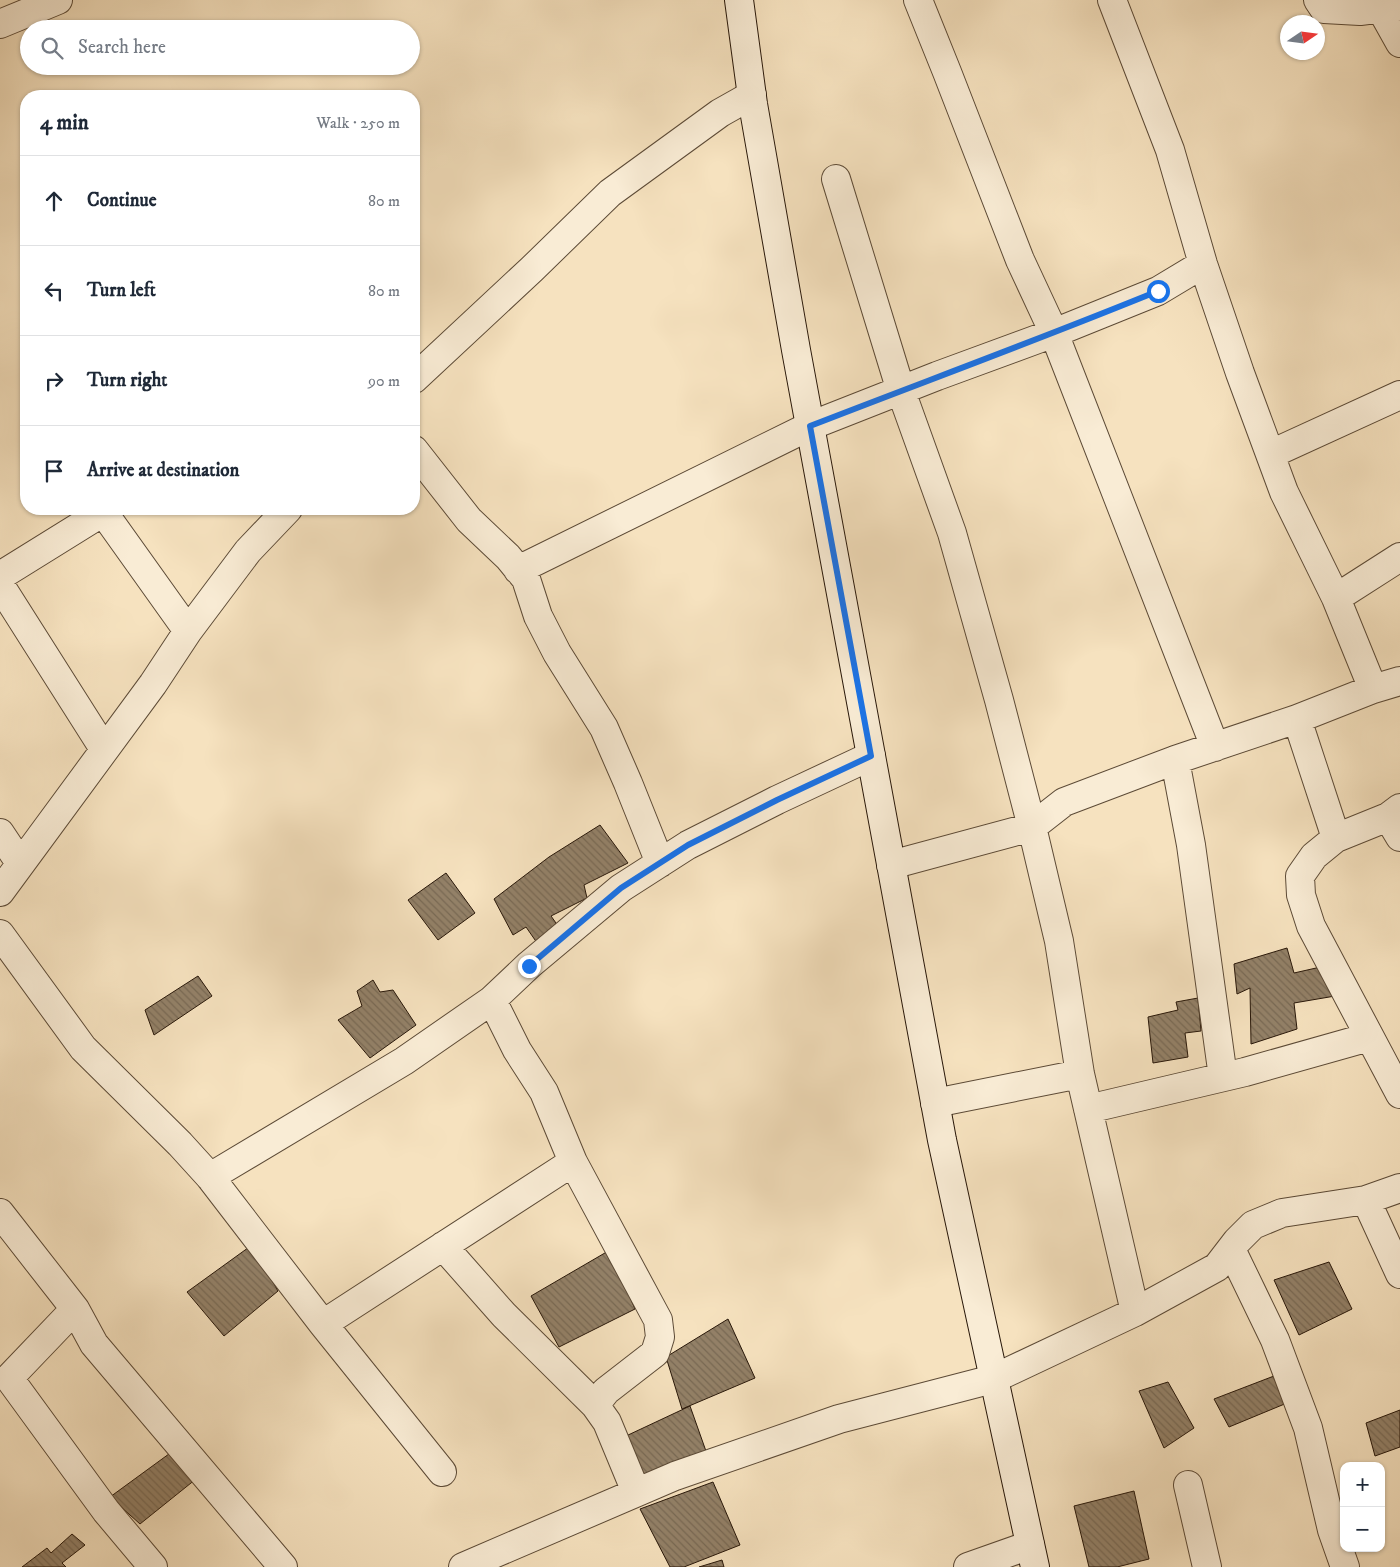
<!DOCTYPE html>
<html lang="en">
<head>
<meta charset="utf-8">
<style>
  :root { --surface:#fff; --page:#f6f6f7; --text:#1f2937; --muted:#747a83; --line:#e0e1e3 }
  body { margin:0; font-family:"IM FELL DW Pica",serif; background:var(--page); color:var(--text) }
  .controls { position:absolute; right:15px; bottom:15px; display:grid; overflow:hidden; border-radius:10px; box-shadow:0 1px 4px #0004 }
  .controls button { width:45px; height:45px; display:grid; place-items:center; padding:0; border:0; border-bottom:1px solid var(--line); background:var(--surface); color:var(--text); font:25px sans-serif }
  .compass { position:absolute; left:1280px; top:15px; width:45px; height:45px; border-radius:50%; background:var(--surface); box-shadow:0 1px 4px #0004; rotate:77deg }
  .stop { position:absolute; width:15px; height:15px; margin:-11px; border:4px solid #1a73e8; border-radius:50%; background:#fff }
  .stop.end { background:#1a73e8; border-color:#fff; box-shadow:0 1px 5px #0008 }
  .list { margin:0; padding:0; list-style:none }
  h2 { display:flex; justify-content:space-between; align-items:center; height:65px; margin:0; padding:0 20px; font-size:21px }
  h2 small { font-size:16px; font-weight:400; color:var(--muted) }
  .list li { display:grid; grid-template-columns:32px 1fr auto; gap:15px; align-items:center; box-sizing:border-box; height:90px; padding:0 20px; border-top:1px solid var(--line) }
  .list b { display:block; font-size:19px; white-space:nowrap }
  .list em { font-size:16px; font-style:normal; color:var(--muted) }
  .icon { flex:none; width:28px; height:28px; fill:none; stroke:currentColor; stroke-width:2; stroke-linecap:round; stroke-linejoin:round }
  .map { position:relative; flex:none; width:1400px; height:1567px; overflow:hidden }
  .search { position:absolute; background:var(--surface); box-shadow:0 1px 4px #0004; left:20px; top:20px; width:400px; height:55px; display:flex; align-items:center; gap:12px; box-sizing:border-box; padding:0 18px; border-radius:28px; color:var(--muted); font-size:19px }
  .panel { position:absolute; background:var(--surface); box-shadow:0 1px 4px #0004; left:20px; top:90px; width:400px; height:425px; border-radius:20px }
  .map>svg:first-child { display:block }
  .building { fill:url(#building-back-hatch); stroke:#281709 }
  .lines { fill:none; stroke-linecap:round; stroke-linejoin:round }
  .street-casing { stroke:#5c4a36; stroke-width:30 }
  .secondary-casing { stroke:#281709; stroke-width:30 }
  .street { stroke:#f9ecd5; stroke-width:28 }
  .secondary { stroke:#f9ecd5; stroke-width:28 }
  .route { stroke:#1a73e8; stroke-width:6 }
</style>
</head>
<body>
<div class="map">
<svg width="1400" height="1567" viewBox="0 0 1400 1567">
  <defs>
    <pattern id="building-back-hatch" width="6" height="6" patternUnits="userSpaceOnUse" patternTransform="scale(1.25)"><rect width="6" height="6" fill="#938168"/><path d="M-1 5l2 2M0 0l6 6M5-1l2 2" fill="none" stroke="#786954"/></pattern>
  </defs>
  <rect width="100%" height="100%" fill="#f6e2bf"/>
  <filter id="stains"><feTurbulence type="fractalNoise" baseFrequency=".004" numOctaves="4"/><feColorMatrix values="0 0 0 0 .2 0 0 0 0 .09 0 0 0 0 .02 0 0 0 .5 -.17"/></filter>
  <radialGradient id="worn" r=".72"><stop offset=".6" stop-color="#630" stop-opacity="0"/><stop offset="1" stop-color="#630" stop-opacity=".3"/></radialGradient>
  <path class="building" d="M600 825 628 863 584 885 587 898 551 916 556 923 542 950 526 927 513 935 494 899 549 857Z
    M446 873 475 913 438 940 408 900Z
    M1287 948 1294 973 1325 966 1341 995 1294 1003 1297 1029 1251 1044 1250 988 1237 994 1234 964Z
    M198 976 212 996 154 1035 145 1010Z
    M373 980 380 992 393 990 416 1025 370 1058 338 1020 362 1006 357 991Z
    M1198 998 1201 1031 1185 1033 1188 1057 1153 1063 1148 1017 1178 1010 1176 1002Z
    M252 1245 278 1291 224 1336 187 1292Z
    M610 1250 635 1309 559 1347 531 1296Z
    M1329 1262 1352 1309 1299 1335 1274 1280Z
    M728 1319 755 1378 682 1409 666 1357Z
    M1274 1376 1287 1403 1229 1427 1214 1399Z
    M1168 1382 1194 1428 1164 1448 1139 1391Z
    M690 1406 707 1454 644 1477 626 1436Z
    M1400 1410V1447L1375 1456 1366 1423Z
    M173 1451 196 1479 140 1524 110 1497Z
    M713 1482 740 1545 684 1567H670L640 1509Z
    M1134 1491 1149 1559 1117 1567H1089L1074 1506Z
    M72 1534 85 1545 62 1563 66 1567H22L47 1548 51 1553Z
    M722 1560 724 1567H699Z"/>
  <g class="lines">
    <g class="street-casing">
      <path id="street" d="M918 0 947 72 1020 260 1054 333 1215 747
        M1112 0 1170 150 1203 264 1240 373 1284 492 1336 598 1373 689
        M1318 0 1324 9 1360 11 1400 6
        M1381 9 1400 43
        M0 24 58 0
        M836 179 901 391 952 533 999 700 1032 827 1059 941 1080 1074 1135 1312
        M414 379 532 269 610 193 720 113 752 95
        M414 450 469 520 508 557 526 579 538 616 557 653 604 728 628 783 660 863
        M1271 454 1400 395
        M101 509 188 631
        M518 570 810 426 937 376 1054 333 1158 291 1203 264
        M0 576 103 512
        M0 585 104 749
        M1336 598 1400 557
        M1297 719 1336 838
        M1175 760 1191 845 1223 1077
        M1400 808 1388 817 1336 838 1314 856 1300 876 1301 895 1311 926 1400 1094
        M1388 817 1400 837
        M0 833 20 863
        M891 865 1032 827 1064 802 1175 760 1297 719 1373 689 1400 681
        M0 892 153 684 188 631 248 551 288 509
        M0 934 83 1048 180 1144 210 1177 323 1324 442 1472
        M935 1103 1080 1074
        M1088 1109 1245 1072 1369 1037
        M573 1162 658 1320 660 1337 655 1353 606 1391 595 1405 607 1422 636 1492
        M210 1177 404 1061 492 1000 529 965 621 888 688 845 777 800 871 756
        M1366 1200 1400 1274
        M0 1213 75 1309 94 1344 283 1567
        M443 1246 504 1315 595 1405
        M1231 1249 1275 1340 1308 1428 1332 1530 1345 1567
        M75 1309 9 1378 106 1511 153 1567
        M323 1324 573 1162 544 1092 517 1050 492 1000
        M1188 1485 1207 1567
        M463 1567 675 1476 839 1419 993 1379 1135 1312 1217 1267 1237 1241 1253 1225 1282 1213 1366 1200 1400 1188
        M968 1567 1030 1545"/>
    </g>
    <g class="secondary-casing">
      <path id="secondary" d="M739 0 753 104 796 350 942 1140 1035 1567"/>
    </g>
    <use href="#street" class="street"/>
    <use href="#secondary" class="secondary"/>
  </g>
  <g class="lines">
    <path class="route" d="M529 966 621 888 688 845 777 800 871 756 810 426C926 381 1043 338 1158 291"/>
  </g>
  <rect width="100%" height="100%" filter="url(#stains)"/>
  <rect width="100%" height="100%" fill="url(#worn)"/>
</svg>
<div class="controls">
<button>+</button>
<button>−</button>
</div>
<svg class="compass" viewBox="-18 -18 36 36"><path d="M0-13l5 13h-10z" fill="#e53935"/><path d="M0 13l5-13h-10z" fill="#747a83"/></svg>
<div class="stop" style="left:1158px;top:291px"></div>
<div class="stop end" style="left:529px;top:966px"></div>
<div class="search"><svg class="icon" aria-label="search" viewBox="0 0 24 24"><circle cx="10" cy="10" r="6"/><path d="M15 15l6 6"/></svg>Search here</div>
<section class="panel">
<h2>4 min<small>Walk · 250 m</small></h2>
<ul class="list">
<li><svg class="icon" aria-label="ahead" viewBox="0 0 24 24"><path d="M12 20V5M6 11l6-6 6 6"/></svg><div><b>Continue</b></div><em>80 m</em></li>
<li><svg class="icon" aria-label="left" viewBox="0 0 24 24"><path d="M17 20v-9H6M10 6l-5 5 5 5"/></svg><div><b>Turn left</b></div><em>80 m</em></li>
<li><svg class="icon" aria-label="right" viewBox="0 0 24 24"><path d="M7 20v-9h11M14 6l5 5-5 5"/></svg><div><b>Turn right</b></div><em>90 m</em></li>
<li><svg class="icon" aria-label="arrive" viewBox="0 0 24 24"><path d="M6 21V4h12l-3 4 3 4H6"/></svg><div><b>Arrive at destination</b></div></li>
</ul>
</section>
</div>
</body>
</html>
